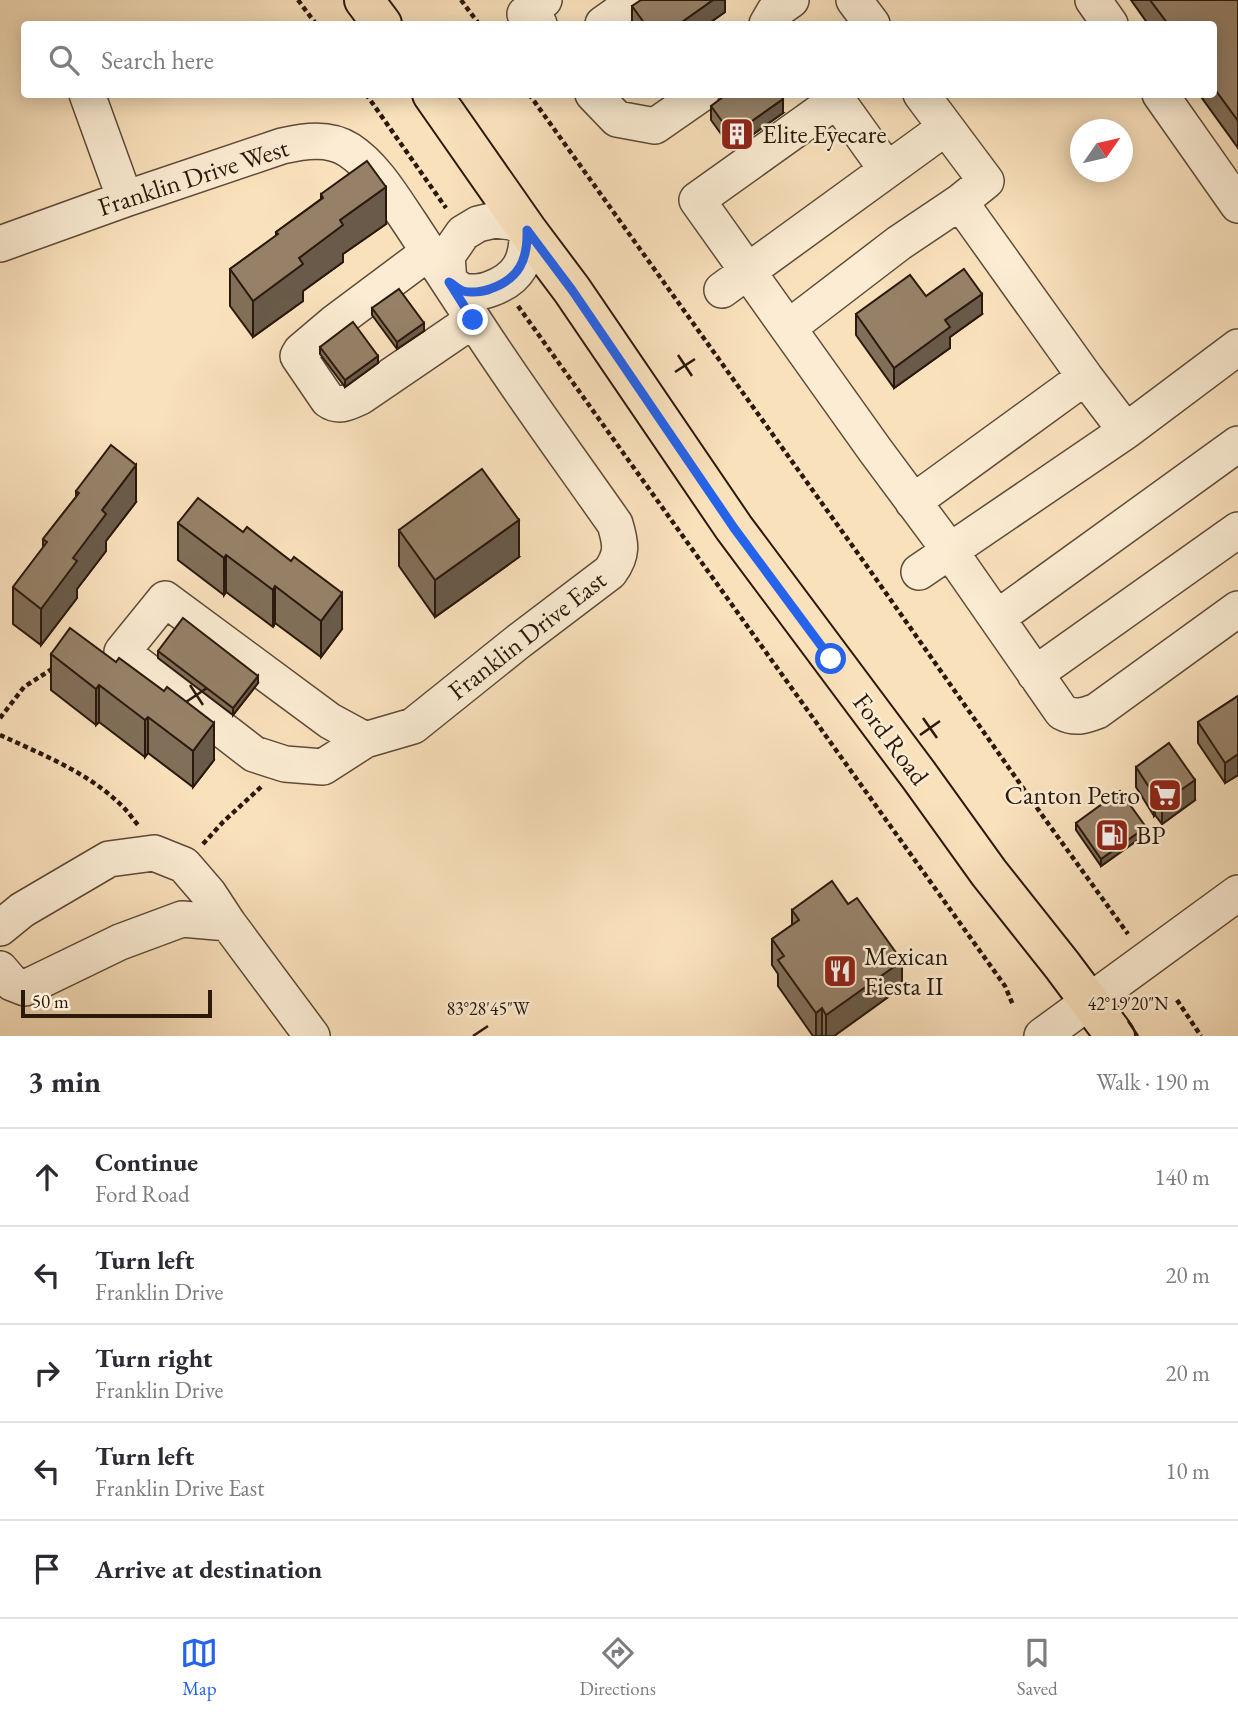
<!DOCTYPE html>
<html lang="en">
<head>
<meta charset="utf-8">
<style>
  :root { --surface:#fff; --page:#f2f2f3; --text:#2b2b33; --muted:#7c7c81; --line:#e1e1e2; --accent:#2563eb }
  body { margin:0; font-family:"EB Garamond",serif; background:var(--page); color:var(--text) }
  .compass { position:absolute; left:1070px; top:119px; width:63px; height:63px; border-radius:50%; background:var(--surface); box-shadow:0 4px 18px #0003; rotate:56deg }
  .scale { position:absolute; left:21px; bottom:18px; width:191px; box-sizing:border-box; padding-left:7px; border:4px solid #2b190c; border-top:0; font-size:19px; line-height:24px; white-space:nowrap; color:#2b190c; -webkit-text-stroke:5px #fbecd3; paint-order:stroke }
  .stop { position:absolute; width:21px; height:21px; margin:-16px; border:5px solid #2563eb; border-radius:50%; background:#fff }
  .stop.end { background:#2563eb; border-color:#fff; box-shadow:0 2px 7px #0008 }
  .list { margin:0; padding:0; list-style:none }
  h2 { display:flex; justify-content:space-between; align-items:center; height:91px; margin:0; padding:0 28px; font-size:30px }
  h2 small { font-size:23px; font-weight:400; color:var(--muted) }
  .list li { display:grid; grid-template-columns:46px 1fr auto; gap:21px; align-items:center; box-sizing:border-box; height:98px; padding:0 28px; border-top:2px solid var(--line) }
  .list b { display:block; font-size:26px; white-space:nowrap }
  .list p { margin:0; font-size:23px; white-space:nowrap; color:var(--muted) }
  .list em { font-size:23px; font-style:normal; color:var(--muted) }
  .icon { flex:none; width:38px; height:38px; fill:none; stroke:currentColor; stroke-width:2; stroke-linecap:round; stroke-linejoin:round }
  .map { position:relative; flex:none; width:1238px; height:1036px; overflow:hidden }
  .search { position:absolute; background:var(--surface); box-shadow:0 4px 18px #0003; left:21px; right:21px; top:21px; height:77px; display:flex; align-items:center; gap:18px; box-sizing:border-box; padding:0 24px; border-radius:7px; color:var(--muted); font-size:26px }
  .sheet { height:581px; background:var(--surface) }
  nav { display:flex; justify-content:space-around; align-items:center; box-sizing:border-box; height:98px; border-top:2px solid var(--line); background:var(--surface); font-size:19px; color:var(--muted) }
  nav a { display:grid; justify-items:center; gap:4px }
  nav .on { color:var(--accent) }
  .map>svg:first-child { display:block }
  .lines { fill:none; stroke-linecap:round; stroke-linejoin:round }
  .minor-casing { stroke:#5e4b38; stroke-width:38 }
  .major-casing { stroke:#2b190c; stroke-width:42 }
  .path { stroke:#2b190c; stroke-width:4.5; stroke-dasharray:5 3.5; stroke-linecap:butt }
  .minor { stroke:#fbecd3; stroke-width:35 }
  .major { stroke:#f9e1bc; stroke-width:38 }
  .wall { fill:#816f59; stroke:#2b190c; stroke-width:2 }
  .shaded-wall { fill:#695a49; stroke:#2b190c; stroke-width:2 }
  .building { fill:#968168; stroke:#2b190c; stroke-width:2 }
  .route { stroke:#2563eb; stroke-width:9 }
  .ticks { fill:none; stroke:#2b190c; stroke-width:2.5 }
  .labels { text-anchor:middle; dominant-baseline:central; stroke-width:5; stroke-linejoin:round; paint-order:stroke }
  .poi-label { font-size:26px; fill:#2b190c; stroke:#fbecd3; text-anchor:start }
  .street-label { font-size:26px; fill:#2b190c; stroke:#fbecd3 }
  .ticks-label { font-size:18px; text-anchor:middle; fill:#2b190c; stroke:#fbecd3; stroke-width:5; stroke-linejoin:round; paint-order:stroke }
</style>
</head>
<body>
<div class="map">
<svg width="1238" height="1036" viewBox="0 0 1238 1036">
  <rect width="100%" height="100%" fill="#f9e1bc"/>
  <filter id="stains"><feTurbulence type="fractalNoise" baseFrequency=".00286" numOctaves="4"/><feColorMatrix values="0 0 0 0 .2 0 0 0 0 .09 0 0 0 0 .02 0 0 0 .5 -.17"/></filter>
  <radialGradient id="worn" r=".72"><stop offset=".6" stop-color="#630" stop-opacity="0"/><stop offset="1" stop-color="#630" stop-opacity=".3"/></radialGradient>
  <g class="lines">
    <g class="minor-casing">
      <path id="minor" d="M854 0 872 24
        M1093 0 1110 24
        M539 24 525 14 544 0
        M603 24 637 0
        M767 24 774 12 791 0
        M87 94 125 199
        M593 94 617 119 655 126 701 94
        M1160 94 1238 205
        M960 202 899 243 788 328 875 450 950 551 1062 712C1075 719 1084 716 1097 711L1238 609
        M495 220 512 222 527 230C528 260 519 279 490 289 483 292 470 293 463 291 458 289 453 284 449 282L447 256 463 233 478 224Z
        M0 244 125 199 282 146C304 141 329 137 349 150 375 167 393 198 410 223 430 253 449 283 469 313 515 385 566 454 615 524 621 544 623 554 610 572L519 641 413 726 365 740
        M429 252 334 323 301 351 298 356 328 400C339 408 349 402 360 397L473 320
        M722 290 945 128
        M788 328 697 200 837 100 887 170
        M1126 431 1238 347
        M913 502 1085 377
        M919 572 1126 431 1085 377 960 202 986 181 921 94
        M165 599 330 721 365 740 323 767 285 764 254 754 122 652Z
        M997 618 1238 444
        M1035 674 1238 530
        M228 923 312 1036
        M0 928 22 910 109 859 154 853 184 865 209 894 228 923 182 919 120 942 25 988 12 983 0 969
        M1042 1036 1238 893"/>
    </g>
    <g class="major-casing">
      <path id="major" d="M364 0 382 24
        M432 94 527 230 572 290 734 528 920 777 989 873 1062 965 1115 1036"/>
    </g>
    <path class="path" d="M298 0 316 24
      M461 0 479 24
      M366 94 446 208
      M529 94 869 569 1042 815 1128 934
      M518 306 1005 986 1013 1005
      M0 718 24 687 55 667
      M0 735C41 754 87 772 120 804 127 810 132 818 138 825
      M203 844 223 822 262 786
      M1177 1000 1201 1036"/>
    <use href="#minor" class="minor"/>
    <use href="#major" class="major"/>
  </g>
  <path class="wall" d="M725 0V12L708 24H632V6Z
    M1131 0H1238V148L1199 94H1214V24H1148Z
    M711 106 783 113 732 149 711 120Z
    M321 194 386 224 343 254V262L303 291V301L253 337 230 306V269L276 236V232L321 199Z
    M926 296 982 314 950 337V348L894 388 856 335V314Z
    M372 308 424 331 397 349 372 315Z
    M320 347 378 363 345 387 320 354Z
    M76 491 136 502 106 541V551L77 589V598L41 645 13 624V587L43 548V539L76 497Z
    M178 523 342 629 321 657 275 623 273 627 226 592 224 595 178 560Z
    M399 530 519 557 435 617 399 566Z
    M158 651 258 683 233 715 158 658Z
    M51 654 214 760 193 787 148 753 145 757 99 722 96 725 51 690Z
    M1238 696V775L1225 783 1198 743V722Z
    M1136 767 1195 800 1162 824 1155 815 1154 816 1136 787Z
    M1076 823 1146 834 1101 866 1076 830Z
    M792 910 902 987 834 1036H823L822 1035 820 1036H813L778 986V974L772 965V939L792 925Z"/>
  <path class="shaded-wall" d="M713 0H725V12L708 24H679Z
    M783 99V113L732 149V135Z
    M386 187V224L343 254V262L303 291V301L253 337V301L340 220Z
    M982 294V314L950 337V348L894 388V368L945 320Z
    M424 323V331L397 349V342Z
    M378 356V363L345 387V380Z
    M136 465V502L106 541V551L77 589V598L41 645V609L102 510Z
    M519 520V557L435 617V580Z
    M226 555V592L224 595V558Z
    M275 586V623L273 627V590Z
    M342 593V629L321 657V621Z
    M258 676V683L233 715V708Z
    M99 685V722L96 725V689Z
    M148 717V753L145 757V720Z
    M214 723V760L193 787V751Z
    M1238 754V775L1225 783V763Z
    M1195 780V800L1162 824V803Z
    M1155 794V815L1154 816V795Z
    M1146 827V834L1101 866V859Z
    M902 961V987L834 1036H826V1015Z
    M822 1008V1035L820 1036H816V1013Z"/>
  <path class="building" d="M641 0H713L679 24H645L632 6Z
    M1150 0H1238V121L1214 88V24H1168Z
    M727 94H779L783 99 732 135 711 106Z
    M367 161 386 187 340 220 343 225 299 258 303 264 253 301 230 269 278 234 276 232 323 198 321 194Z
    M964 269 982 294 945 320 950 327 894 368 856 314 910 275 926 296Z
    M399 289 424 323 397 342 372 308Z
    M353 322 378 356 345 380 320 347Z
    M111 445 136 465 102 510 106 514 73 558 77 561 41 609 13 587 47 542 43 539 79 493 76 491Z
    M482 469 519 520 435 580 399 530Z
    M198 498 243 532 247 527 291 561 294 557 342 593 321 621 275 586 273 590 226 555 224 558 178 523Z
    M183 618 258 676 233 708 158 651Z
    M70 628 116 662 119 658 164 691 167 687 214 723 193 751 148 717 145 720 99 685 96 689 51 654Z
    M1238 696V754L1225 763 1198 722Z
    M1169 743 1195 780 1162 803 1155 794 1154 795 1136 767Z
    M1120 791 1146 827 1101 859 1076 823Z
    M832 881 848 904 857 898 902 961 826 1015 822 1008 816 1013 778 960 784 956 772 939 799 920 792 910Z"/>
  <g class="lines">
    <path class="route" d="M473 320 449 282C453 284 458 289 463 291 470 293 483 292 490 289 519 279 528 260 527 230L572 290 734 528 831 659"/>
  </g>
  <path class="ticks" d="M678 355 692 376M675 372 695 359M190 685 203 705M186 702 207 688M923 718 937 738M920 735 940 721M1128 1021 1138 1036M473 1036 488 1026"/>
  <defs>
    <g id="building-square" transform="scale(1.75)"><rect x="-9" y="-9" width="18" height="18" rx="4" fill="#8f2418" stroke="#fbecd3"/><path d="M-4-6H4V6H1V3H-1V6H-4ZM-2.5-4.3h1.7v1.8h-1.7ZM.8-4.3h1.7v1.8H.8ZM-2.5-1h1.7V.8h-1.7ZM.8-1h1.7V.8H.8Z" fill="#fff"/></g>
    <g id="supermarket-square" transform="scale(1.75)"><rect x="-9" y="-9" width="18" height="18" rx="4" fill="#8f2418" stroke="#fbecd3"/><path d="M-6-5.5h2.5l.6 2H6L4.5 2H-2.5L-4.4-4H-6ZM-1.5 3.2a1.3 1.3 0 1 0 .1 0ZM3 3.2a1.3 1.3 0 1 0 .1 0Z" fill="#fff"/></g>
    <g id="fuel-square" transform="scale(1.75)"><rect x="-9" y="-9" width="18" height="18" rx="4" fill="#8f2418" stroke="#fbecd3"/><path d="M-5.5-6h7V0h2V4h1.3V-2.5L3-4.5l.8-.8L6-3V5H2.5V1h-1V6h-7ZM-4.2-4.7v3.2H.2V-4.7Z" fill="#fff"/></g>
    <g id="restaurant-square" transform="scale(1.75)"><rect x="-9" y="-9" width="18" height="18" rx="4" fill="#8f2418" stroke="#fbecd3"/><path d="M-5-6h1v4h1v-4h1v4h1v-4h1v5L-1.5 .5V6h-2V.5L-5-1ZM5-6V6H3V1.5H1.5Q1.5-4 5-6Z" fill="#fff"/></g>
  </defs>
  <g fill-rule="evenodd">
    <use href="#building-square" x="737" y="134"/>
    <use href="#supermarket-square" x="1165" y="795"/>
    <use href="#fuel-square" x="1112" y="835"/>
    <use href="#restaurant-square" x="840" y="971"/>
  </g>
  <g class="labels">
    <g class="poi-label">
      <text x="762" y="134">Elite Eyecare</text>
      <text x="1140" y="795" text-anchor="end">Canton Petro</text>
      <text x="1136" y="835">BP</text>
      <text x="864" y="956">Mexican<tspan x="864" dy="30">Fiesta II</tspan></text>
    </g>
    <g class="street-label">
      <text transform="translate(193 177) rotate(-18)">Franklin Drive West</text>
      <text transform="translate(527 635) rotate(-38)">Franklin Drive East</text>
      <text transform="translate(891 739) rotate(53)">Ford Road</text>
    </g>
  </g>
  <g class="ticks-label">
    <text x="1128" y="1010">42°19'20"N</text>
    <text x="488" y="1015">83°28'45"W</text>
  </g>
  <rect width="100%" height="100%" filter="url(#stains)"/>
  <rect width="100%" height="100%" fill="url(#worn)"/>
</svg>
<svg class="compass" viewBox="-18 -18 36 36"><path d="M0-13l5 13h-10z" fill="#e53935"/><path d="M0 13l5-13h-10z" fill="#7c7c81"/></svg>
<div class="scale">50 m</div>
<div class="stop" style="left:831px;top:659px"></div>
<div class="stop end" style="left:473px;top:320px"></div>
<div class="search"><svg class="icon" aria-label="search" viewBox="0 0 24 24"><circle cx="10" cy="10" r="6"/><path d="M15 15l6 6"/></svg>Search here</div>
</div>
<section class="sheet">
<h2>3 min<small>Walk · 190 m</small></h2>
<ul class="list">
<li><svg class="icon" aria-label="ahead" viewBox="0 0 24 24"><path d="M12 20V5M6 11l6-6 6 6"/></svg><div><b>Continue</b><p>Ford Road</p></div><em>140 m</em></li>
<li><svg class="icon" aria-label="left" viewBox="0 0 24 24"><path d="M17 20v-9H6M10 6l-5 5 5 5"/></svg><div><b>Turn left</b><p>Franklin Drive</p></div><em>20 m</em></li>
<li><svg class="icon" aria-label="right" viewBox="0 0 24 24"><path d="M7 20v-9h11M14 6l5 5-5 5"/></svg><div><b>Turn right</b><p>Franklin Drive</p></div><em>20 m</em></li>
<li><svg class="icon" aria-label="left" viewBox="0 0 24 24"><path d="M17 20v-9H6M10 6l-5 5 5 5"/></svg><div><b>Turn left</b><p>Franklin Drive East</p></div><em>10 m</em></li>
<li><svg class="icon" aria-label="arrive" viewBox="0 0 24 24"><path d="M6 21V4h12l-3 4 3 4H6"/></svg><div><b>Arrive at destination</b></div></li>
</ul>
</section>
<nav>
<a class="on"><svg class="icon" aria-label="map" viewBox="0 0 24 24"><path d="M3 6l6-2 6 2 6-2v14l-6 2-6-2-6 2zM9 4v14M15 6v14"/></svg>Map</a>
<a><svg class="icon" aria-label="directions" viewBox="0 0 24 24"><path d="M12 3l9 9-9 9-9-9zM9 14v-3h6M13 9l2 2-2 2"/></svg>Directions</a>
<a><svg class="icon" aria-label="saved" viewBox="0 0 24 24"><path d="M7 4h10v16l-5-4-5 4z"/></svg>Saved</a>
</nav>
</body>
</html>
